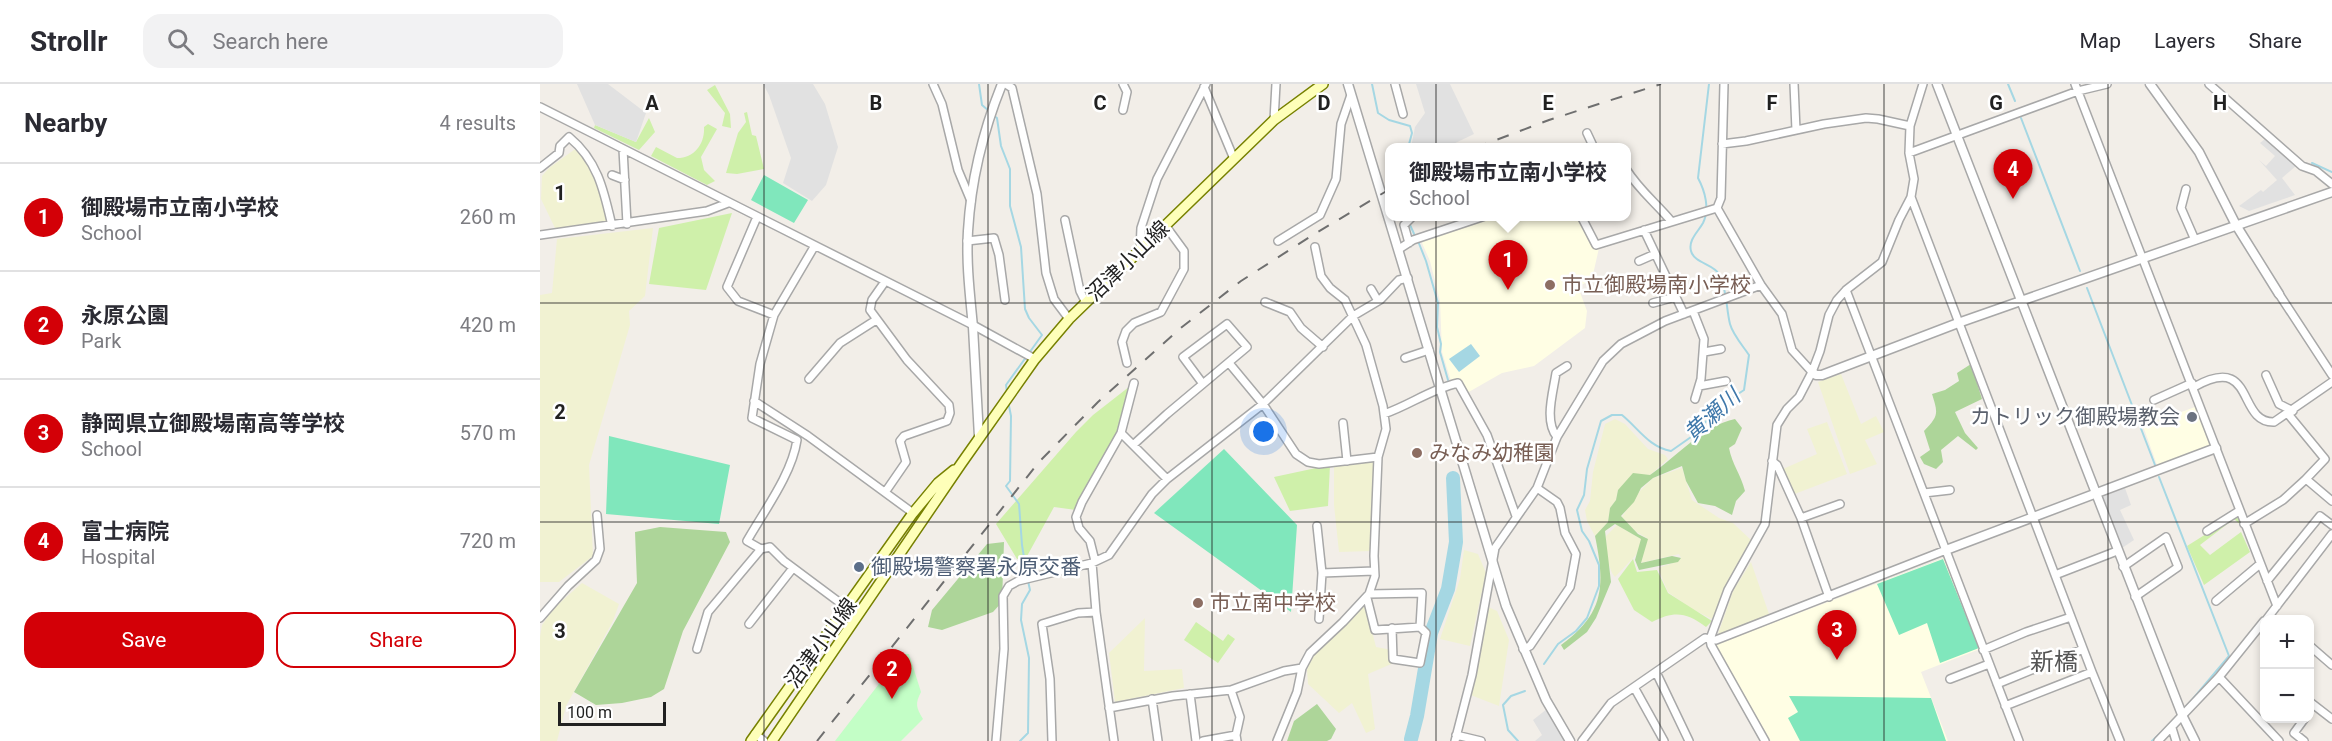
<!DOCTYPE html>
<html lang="en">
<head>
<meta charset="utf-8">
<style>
  :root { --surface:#fff; --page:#f2f2f3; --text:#2b2b33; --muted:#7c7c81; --line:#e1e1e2; --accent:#d30007 }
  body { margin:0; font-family:Roboto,"Noto Sans JP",sans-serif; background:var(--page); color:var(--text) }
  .controls { position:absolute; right:18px; bottom:18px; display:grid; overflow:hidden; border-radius:12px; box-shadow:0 3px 9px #0003 }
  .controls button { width:54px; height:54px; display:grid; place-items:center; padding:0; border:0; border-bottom:2px solid var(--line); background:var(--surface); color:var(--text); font:30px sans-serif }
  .scale { position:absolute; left:18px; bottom:15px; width:108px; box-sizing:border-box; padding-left:6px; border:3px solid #212121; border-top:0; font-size:16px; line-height:21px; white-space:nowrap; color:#212121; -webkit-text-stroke:4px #fff; paint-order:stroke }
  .you { position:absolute; left:724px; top:348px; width:21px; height:21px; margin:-15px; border:4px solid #fff; border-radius:50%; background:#1a73e8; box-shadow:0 0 0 9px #1a73e833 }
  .badge { display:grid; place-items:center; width:39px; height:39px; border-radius:50%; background:var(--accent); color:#fff; font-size:20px; font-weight:700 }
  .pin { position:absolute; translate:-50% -50px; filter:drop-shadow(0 2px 3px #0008) }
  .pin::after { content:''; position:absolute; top:32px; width:21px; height:18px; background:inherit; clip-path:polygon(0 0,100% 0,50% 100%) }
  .popup { position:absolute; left:845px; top:59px; width:246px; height:78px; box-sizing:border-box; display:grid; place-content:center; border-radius:12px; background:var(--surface); filter:drop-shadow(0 2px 4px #0005); font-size:20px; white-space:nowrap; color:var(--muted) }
  .popup b { font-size:22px; color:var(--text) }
  .popup::after { content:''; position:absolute; left:50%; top:100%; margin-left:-12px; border:12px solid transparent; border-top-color:var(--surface) }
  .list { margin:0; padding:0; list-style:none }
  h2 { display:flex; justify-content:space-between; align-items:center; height:78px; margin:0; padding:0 24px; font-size:26px }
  h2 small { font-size:20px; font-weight:400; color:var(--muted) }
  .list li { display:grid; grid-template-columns:39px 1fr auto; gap:18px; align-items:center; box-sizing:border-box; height:108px; padding:0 24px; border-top:2px solid var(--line) }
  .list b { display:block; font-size:22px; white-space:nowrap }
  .list p { margin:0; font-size:20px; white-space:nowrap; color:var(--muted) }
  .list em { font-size:20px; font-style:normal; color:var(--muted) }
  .actions { display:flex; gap:12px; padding:18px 24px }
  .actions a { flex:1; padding:14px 0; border:2px solid var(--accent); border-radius:18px; text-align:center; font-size:21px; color:var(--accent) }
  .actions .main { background:var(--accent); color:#fff }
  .icon { flex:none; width:33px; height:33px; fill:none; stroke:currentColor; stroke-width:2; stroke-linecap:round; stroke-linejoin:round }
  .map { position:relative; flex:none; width:1792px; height:657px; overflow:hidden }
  header { display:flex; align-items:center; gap:36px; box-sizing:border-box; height:84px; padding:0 30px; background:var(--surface); border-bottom:2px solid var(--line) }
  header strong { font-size:28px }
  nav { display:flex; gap:33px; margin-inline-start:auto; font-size:21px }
  .search { width:420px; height:54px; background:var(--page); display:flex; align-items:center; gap:15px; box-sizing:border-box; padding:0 21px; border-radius:18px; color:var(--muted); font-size:22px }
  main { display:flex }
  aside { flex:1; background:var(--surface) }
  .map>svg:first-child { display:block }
  .education { fill:#fffee4 }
  .farmland { fill:#f1f2d2 }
  .grass { fill:#cff0aa }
  .forest { fill:#add599 }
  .park { fill:#c3fec6 }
  .pitch { fill:#80e7bc }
  .parking { fill:#e1e1e1 }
  .water { fill:#a5d7e3 }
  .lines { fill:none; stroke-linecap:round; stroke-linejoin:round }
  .stream { stroke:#a5d7e3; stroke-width:2 }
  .river { stroke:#a5d7e3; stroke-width:14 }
  .minor-casing { stroke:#a8a8a8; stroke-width:10 }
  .tertiary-casing { stroke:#a8a8a8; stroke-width:11 }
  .secondary-casing { stroke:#778100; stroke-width:12 }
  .minor { stroke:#fff; stroke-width:7 }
  .tertiary { stroke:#fff; stroke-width:8 }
  .secondary { stroke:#feffb9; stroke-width:9 }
  .rail { stroke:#6f6f6f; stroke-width:2; stroke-dasharray:12 12; stroke-linecap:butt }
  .grid { fill:none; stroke:#212121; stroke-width:1.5; stroke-opacity:0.55 }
  .education-dot { fill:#8d6e63; stroke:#fff; stroke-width:2 }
  .worship-dot { fill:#6b7280; stroke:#fff; stroke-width:2 }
  .service-dot { fill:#5c6f8a; stroke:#fff; stroke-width:2 }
  .labels { text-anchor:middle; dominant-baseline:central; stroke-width:5; stroke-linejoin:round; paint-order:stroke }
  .street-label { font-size:21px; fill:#212121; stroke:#fff }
  .education-label { font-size:21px; fill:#785e54; stroke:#fff; text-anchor:start }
  .worship-label { font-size:21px; fill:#5b616d; stroke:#fff; text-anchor:end }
  .service-label { font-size:21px; fill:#4e5e75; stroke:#fff; text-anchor:start }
  .water-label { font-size:22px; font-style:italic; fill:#3f78aa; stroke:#fff }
  .quarter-label { font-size:24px; fill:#545454; stroke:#fff }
  .grid-label { font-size:20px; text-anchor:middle; font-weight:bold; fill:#212121; stroke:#fff; stroke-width:5; stroke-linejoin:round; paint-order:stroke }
</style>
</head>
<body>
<header>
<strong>Strollr</strong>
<div class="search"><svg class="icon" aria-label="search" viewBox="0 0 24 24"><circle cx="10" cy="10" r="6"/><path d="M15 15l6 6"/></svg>Search here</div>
<nav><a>Map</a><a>Layers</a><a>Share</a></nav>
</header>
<main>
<aside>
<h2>Nearby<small>4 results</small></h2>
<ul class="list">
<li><span class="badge">1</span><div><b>御殿場市立南小学校</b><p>School</p></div><em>260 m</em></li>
<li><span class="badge">2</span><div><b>永原公園</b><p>Park</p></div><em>420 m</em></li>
<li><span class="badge">3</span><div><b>静岡県立御殿場南高等学校</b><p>School</p></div><em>570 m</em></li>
<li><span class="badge">4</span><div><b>富士病院</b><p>Hospital</p></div><em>720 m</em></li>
</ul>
<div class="actions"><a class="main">Save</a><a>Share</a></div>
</aside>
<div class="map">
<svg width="1792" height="657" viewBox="0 0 1792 657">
  <rect width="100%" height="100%" fill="#f2eee8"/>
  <path class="education" d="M957 133H1038L1053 163 1059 164 1052 195 1038 203 1047 227 1045 244 994 282 962 289 927 309 919 295 911 297 902 268 900 217 890 177 882 159 885 155Z
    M1655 323 1670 361 1617 381 1603 342Z
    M1404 474 1440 565 1381 588 1408 657H1231L1175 561Z"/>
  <path class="farmland" d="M38 63 65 98 72 124 71 142 15 144 1 115 2 92 9 84Z
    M113 144 105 212 89 227 90 241 49 381 53 472 19 498H0V211L12 209 17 155Z
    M1301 290 1321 340 1336 332 1344 348 1325 356 1337 380 1310 390 1278 298Z
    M1075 335 1085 340 1108 365 1125 371 1128 375 1110 391H1104L1078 406 1076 416 1070 424 1068 438 1055 452 1047 437 1045 426 1050 417 1053 388 1065 340Z
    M1287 338 1307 390 1252 411 1243 385 1277 370 1267 345Z
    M834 378 831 467 799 468 794 421V382Z
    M1142 384 1152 416 1179 434 1193 439 1212 457 1193 489 1172 535 1152 525 1128 508 1118 484 1133 479 1141 474 1139 470 1100 479 1107 454 1095 447 1082 433 1097 410 1113 394Z
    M1077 441 1101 455V460L1096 471 1075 493 1072 489 1067 476 1066 452Z
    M924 466 938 470 946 489 930 562 900 555 920 495Z
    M1211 478 1229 530 1191 548 1178 550 1193 507Z
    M42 499 79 520 73 537 26 622 17 657H0V553L2 541 14 524Z
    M824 517 836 563 852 566 856 578 828 590 835 645 826 649 812 619 799 629 768 600 767 586 772 569Z
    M946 522 957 527 969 556 959 622 928 610Z
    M605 534 604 587 642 585 644 604 575 618 569 569Z"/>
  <path class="grass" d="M175 1 190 30 191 44 182 42 185 29 167 6Z
    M207 28 212 51 216 52 224 85 197 90 186 89 198 49 206 38 204 29Z
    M109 34 115 48 99 66 54 44 55 41 96 58Z
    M168 40 177 45 161 73 164 86 175 97 167 101 111 72 116 63 137 74C155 74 165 59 164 43Z
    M192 129 166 206 109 200 119 144Z
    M594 299 580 345 536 426 514 423 486 474 477 475 456 440 536 348 553 331Z
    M790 381 788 422 750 427 734 393Z
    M1698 430 1703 443 1694 435 1660 461 1670 471 1701 448 1710 468 1664 501 1647 462Z
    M1093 475 1097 488 1117 486 1128 509 1172 537 1166 543C1146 528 1134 527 1112 538L1094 526 1078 495Z
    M656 538 683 557 688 550 695 555 678 579 644 556Z"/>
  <path class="forest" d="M1431 280 1442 315 1415 328 1425 349 1438 364 1436 366 1418 352 1401 366 1403 378 1396 385 1384 380 1380 373 1390 366 1384 347C1399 332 1398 329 1392 310L1405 306 1419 297 1417 289Z
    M1195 335 1202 344 1195 360 1189 364C1192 380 1201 391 1205 407L1196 417 1192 431 1175 422 1158 419 1146 397 1142 382 1113 394 1101 404 1094 418 1081 432 1098 450 1108 455 1101 479 1132 472 1141 474 1138 478 1099 486 1095 476 1101 455 1075 440 1065 447 1071 498 1056 534 1047 548 1024 566 1021 561C1065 529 1065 501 1055 452L1068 438 1070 424 1076 416 1078 406 1093 389 1110 391C1136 373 1164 341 1195 335Z
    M120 443 186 448 190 458 143 547 124 605 111 613 82 619 56 621 34 608 97 499 95 448Z
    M464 458 462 518 453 528 402 546 388 543 392 526 447 460Z
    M777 620 796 645 791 655 787 657H747L754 637Z"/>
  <path class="park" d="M362 570H369L381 608C375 620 376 623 383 635L361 657H295Z"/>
  <path class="pitch" d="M224 91 268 116 254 139 211 116Z
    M69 352 190 381 179 440 66 430Z
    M684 365 757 441 751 528 614 429Z
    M1403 475 1439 564 1400 579 1387 539 1359 551 1337 500Z
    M1249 612 1391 614 1406 657H1260L1248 634 1258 628Z"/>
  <path class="parking" d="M37 0H68L106 29 96 58 55 41Z
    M223 0H273L285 20 298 63 286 101 272 117 243 99 251 74 229 11Z
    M876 0H910L934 50 907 63H871L875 43 885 29Z
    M1725 55 1756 82 1742 94 1755 111 1709 127 1699 122 1721 106 1723 108 1737 96 1719 76 1726 82 1735 72 1720 59Z
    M1585 404 1591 421 1580 426 1594 456 1582 464 1561 413Z
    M1007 625 1025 657H995L1002 651 993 636Z"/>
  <path class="water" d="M931 260 940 272 919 288 909 275Z"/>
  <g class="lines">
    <path class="stream" d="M439 0 442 21 449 27
      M832 0 838 29 849 36 870 42 872 49 868 64
      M1468 0 1475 17
      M453 31 457 34 461 62 470 85V122L481 163 485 225 489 234 502 251 466 301 467 309
      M1481 34 1540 187
      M1772 79 1792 88
      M870 141 875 152
      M878 157 886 177 898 219 897 243 901 260 900 268 908 296
      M1547 204 1615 381
      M468 317 471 332 470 397 466 402 479 420 482 461 487 492
      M1619 393 1689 572 1646 623
      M1004 580 1018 560 1036 547 1047 534 1059 502V481L1049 457 1042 447 1037 426 1044 411 1047 385 1061 337 1072 331H1082C1099 345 1109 363 1131 367L1151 353 1183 320 1204 306 1209 271C1203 262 1193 251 1190 240 1186 224 1187 204 1179 190 1173 180 1154 179 1151 167 1148 156 1158 148 1163 139 1170 125 1165 107 1158 94L1169 0
      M480 657 488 649 489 574 481 536 482 520 490 506 488 497
      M978 657 968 646 963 621 971 612 985 607
      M1612 657 1626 644"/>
    <path class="river" d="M871 655 877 632 891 549 908 505 916 458 913 394"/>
    <g class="minor-casing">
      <path id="minor" d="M393 0 402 20 418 86 431 117
        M466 0 472 4 497 110 506 189 514 215 529 235
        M855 0 863 30
        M1184 0 1181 114 1177 124 1221 201 1242 230 1252 266 1272 288 1259 313 1247 325 1237 341 1225 440 1188 506 1170 555 1171 561 1225 657
        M1254 0 1256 46
        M1535 0 1737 522
        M1669 0 1762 82 1776 87 1792 100
        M664 3 694 75
        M0 23 433 241 495 275
        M583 26 587 8 583 0
        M734 36 736 0
        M1047 49 1054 64
        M1182 60 1206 57 1284 40 1326 34 1338 35 1370 42
        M83 65 87 140
        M1369 69 1538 7 1567 0
        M0 84 19 69 20 62 29 53C58 77 64 107 72 142
        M1086 85C1099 106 1116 119 1131 137
        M72 91 85 96
        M1646 105 1641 124 1655 156
        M1371 113 1552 588 1580 657
        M1041 132 1056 161 1177 124
        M217 133 187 203 198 217 234 231
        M525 136 540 207 546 219
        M1104 146 1144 230
        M0 151 167 127 188 119
        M427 157 454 154 459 171 465 216
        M738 157 780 131 796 95 801 40 811 11
        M869 159 864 141 873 132
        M859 165 873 156 945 132
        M600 166 601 144 617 95 666 0
        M1099 177 1115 170
        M344 199 332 216 330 226 367 276 409 321 410 329 407 337 364 352 360 357 366 378 346 407
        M831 205 838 217
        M1306 206 1479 657
        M1739 210 1792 291
        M725 218 750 228 761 244 783 263
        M1113 219 1135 213
        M1153 227 1164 255 1161 295 1155 315
        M1164 268 1181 265
        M865 274 889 266
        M587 279 582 258 586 247 594 239 621 228 644 185V167L625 141
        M689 279 723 320 756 370 768 378 779 380 838 373
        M1272 288 1280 267 1289 231 1297 216 1306 206 1342 178 1359 136 1371 113 1374 95 1369 69 1370 42 1383 0
        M1726 291 1739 320 1753 327
        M269 295 300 259 336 236
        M1159 302 1186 297
        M1654 303C1716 268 1696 339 1734 338L1792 298
        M1614 316 1652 299
        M214 317 268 352 373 429
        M844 330C870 321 891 305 918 299L947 351 976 432
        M1748 330 1785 375 1766 395
        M803 339 807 377
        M581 349 627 395
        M1017 353C1004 337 1013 309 1016 289L1027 282
        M593 361 627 330 707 263 687 240 643 273 663 300
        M1232 377 1237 381 1261 434 1289 513
        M1384 409 1410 406
        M1261 434 1300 420
        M1704 440 1743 416 1766 395 1792 417
        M777 442 782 489 779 535
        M1667 447 1699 427
        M221 465 207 457C224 427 252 390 257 356L212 334 220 280 234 231 274 163
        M555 477 550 457 539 444 536 433 542 418 581 349 594 299
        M552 479 556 528 574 657
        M1583 483 1626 453 1638 483 1595 513
        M782 489 834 487
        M1515 491 1577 467
        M1727 497 1780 432 1792 441
        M829 510 882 509 880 543 886 549 880 579 853 575 852 544
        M827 514 835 546 880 543
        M1676 517 1720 480
        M0 534 28 502 56 476 60 465 57 431
        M1726 536 1792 450
        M209 540 253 484
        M1770 562 1792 581
        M157 565 168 528 221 465 230 463 244 477 307 524
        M983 565 990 562 1030 503 1036 470 1025 449 1020 424 1017 418 997 404
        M1443 566 1486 548 1531 533
        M1116 588 1149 657
        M1679 593 1739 657
        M1410 595 1449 580
        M1457 600 1543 565
        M1094 603 1124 657
        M691 606 700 633 696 651
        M650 610 656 657
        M612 615 618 657
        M1770 618 1792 635
        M1465 622 1552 588
        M569 624 633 612 691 606 744 587 762 584 770 569 803 538 829 510 835 492 834 472 838 373 846 345 843 322 826 261 805 216 790 204 781 192 775 163
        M1632 644 1636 657
        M215 650 224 657
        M916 651 941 657
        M456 657 464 565 463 512 469 502 478 497 552 479 569 471 612 410 627 395 723 320 813 232 840 216 859 196 868 194
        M512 657 510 595 502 540 538 529 556 528
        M663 657 696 651 697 657
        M737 657 757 608 762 584
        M915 657 932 591 955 464 997 404 1017 353 1063 277 1081 260 1125 237 1221 201
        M1042 657 1071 619 1165 554 1176 556 1406 466
        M1618 657 1679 593 1724 537
        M1764 657 1754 649 1765 634"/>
    </g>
    <g class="tertiary-casing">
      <path id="tertiary" d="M808 0 966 522 1006 616 1030 657
        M1397 0 1643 633 1655 657
        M1610 0 1659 68 1696 141 1739 210
        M1272 288 1276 291H1282L1418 239 1792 108
        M439 353C437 317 435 280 433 243 430 211 426 179 428 147 431 96 443 47 462 0
        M1406 466 1676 364"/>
    </g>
    <g class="secondary-casing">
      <path id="secondary" d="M211 657 373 429 398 399 414 386
        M232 657 421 380 495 275 529 235 734 36 783 0"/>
    </g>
    <use href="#minor" class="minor"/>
    <use href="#tertiary" class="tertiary"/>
    <use href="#secondary" class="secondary"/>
    <path class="rail" d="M935 64 1009 36 1121 0
      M277 657 499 378 558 318 642 243 701 197 776 149 850 105"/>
  </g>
  <path class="grid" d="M224 0V657M448 0V657M672 0V657M896 0V657M1120 0V657M1344 0V657M1568 0V657M0 219H1792M0 438H1792"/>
  <g class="education-dot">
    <circle cx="1010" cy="201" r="6"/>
    <circle cx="877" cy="369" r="6"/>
    <circle cx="658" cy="519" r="6"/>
  </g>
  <circle class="worship-dot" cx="1652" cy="333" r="6"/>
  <circle class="service-dot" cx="319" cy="483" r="6"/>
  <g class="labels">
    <g class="street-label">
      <text transform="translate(588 177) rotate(-44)">沼津小山線</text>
      <text transform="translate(281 559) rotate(-54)">沼津小山線</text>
    </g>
    <g class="education-label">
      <text x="1022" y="201">市立御殿場南小学校</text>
      <text x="889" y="369">みなみ幼稚園</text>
      <text x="670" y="519">市立南中学校</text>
    </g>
    <g class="worship-label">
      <text x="1640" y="333">カトリック御殿場教会</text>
    </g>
    <g class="service-label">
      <text x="331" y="483">御殿場警察署永原交番</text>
    </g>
    <g class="water-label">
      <text transform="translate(1172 331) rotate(-42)">黄瀬川</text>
    </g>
    <g class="quarter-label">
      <text x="1514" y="578">新橋</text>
    </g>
  </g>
  <g class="grid-label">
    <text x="112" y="26">A</text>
    <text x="336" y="26">B</text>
    <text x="560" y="26">C</text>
    <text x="784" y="26">D</text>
    <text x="1008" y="26">E</text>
    <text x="1232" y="26">F</text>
    <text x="1456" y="26">G</text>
    <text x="1680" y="26">H</text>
    <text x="20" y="116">1</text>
    <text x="20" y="335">2</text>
    <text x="20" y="554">3</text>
  </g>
</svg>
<div class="controls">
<button>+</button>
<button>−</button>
</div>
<div class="scale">100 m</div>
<div class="you"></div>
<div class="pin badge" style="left:968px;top:206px">1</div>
<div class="popup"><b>御殿場市立南小学校</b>School</div>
<div class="pin badge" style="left:352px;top:615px">2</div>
<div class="pin badge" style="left:1297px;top:576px">3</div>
<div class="pin badge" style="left:1473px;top:115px">4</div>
</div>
</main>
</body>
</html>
